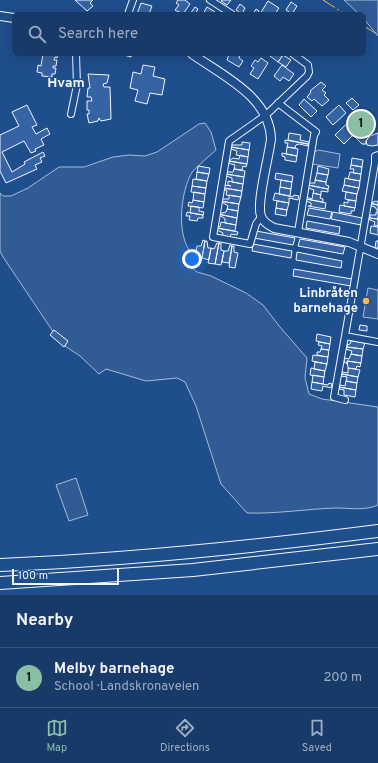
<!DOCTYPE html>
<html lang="en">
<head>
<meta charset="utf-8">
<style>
  :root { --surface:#173a69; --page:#20416f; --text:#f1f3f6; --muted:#9eadc0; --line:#36547d; --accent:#8abfa5 }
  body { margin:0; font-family:Overpass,sans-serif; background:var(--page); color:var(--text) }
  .scale { position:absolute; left:12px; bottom:10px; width:107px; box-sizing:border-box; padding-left:4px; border:2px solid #f2f6ff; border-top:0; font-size:11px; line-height:14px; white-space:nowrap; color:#f2f6ff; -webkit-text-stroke:3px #1f4e8c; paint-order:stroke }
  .you { position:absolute; left:192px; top:259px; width:14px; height:14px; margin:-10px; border:3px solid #fff; border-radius:50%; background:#1a73e8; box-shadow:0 0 0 6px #1a73e833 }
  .badge { display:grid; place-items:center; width:26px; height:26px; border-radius:50%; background:var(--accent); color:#111; font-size:13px; font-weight:700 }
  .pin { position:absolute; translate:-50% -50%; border:2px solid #fff; box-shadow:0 1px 4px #0006 }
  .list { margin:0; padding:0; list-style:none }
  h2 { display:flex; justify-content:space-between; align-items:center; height:52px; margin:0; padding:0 16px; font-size:17px }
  h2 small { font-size:13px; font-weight:400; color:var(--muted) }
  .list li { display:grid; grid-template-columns:26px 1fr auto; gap:12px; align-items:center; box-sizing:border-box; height:60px; padding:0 16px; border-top:1px solid var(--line) }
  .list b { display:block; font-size:15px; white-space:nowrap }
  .list p { margin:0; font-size:13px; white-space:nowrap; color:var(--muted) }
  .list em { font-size:13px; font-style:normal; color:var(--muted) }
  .icon { flex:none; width:22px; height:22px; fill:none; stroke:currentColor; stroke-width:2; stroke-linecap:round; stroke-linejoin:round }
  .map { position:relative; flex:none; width:378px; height:595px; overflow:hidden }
  .search { position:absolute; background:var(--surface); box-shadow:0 4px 16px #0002; left:12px; right:12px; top:12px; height:44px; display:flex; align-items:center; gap:10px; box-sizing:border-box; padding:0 14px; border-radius:6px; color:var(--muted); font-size:15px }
  .sheet { height:112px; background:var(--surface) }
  nav { display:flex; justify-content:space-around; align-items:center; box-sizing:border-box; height:56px; border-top:1px solid var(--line); background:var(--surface); font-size:11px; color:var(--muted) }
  nav a { display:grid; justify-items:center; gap:2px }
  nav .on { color:var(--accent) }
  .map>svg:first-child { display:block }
  .green { fill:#305b95; stroke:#a8bbd7 }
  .building { fill:#3563a3; stroke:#f2f6ff }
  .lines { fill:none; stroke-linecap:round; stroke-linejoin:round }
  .minor-casing { stroke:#f2f6ff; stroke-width:8 }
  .tertiary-casing { stroke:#f2f6ff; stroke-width:10 }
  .motorway-casing { stroke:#f2f6ff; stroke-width:14 }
  .minor { stroke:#1f4e8c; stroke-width:6 }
  .tertiary { stroke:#1f4e8c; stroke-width:8 }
  .motorway { stroke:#1f4e8c; stroke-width:12 }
  .power { stroke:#ffb74d; stroke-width:1; stroke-dasharray:14 3 2 3; stroke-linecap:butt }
  .poi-dot { fill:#ffb74d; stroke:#1f4e8c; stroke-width:1.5 }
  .labels { text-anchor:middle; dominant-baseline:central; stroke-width:3; stroke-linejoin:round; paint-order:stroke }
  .poi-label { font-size:13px; font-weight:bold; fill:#f2f6ff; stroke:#1f4e8c; text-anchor:end }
  .neighbourhood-label { font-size:14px; font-weight:bold; fill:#f2f6ff; stroke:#1f4e8c }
</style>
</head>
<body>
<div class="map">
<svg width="378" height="595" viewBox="0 0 378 595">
  <rect width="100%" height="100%" fill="#1f4e8c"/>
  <path class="green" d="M344 0H378V36L364 19V14H359Z
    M205 123 211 132 216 150C208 157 200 164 193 171 180 189 174 245 197 257L192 262V268L197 272 211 276 246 293 263 305 280 327 307 358 305 378 309 394 322 399 378 407V505C365 511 350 508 336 508 306 509 276 514 247 513L221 484 196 406 185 382 177 378 146 381 106 369 99 374 80 356 65 346 54 333 3 257 0 251V193L3 196H11L28 188 59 167H84L113 157 129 155 145 156 157 152 199 124Z
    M318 150 340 154 338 168 312 164 313 153Z
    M368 288 378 290V319L363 317Z
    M76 478 88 515 69 521 56 485Z"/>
  <path class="building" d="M75 0H93L90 3 93 6 87 11Z
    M178 0H185L190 4 183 14 175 10 179 5 176 3Z
    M222 0H231L227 5 221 1Z
    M268 1 279 8 275 14H260Z
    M291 2 297 6 292 14 286 10Z
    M141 3 152 6 149 14H137Z
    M240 4 245 8 242 14 236 10Z
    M195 7 198 9 195 14H190Z
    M207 7 215 12 214 14H203Z
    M256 9 259 11 258 14H253Z
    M43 54H58L57 58 55 57 54 60H57L56 66H53V68H56L55 74H52V77L42 76V73L37 72 38 65 41 66Z
    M120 54H132L131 57Z
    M229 54H240L239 58 243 61 239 67 227 60Z
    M272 54H281L283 55 278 62 270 56Z
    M283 55 291 60 286 67 278 62Z
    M261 58 268 63 258 79 250 74 254 68 251 66 255 60 258 62Z
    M143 65 155 67 153 76 165 79 162 95 150 93 147 104 135 101 138 90 130 88 133 72 141 74Z
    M282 65 294 74 289 81 283 77 280 81 274 76Z
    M88 74 109 75 107 83 103 84 104 87H110L111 119 101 121 99 118 98 121 89 123 87 114H89V110H87V101H92L91 97H87L88 88H90Z
    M321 82 326 86 322 90 326 93 324 95 329 100 322 106 314 99 312 101 307 97 311 92 310 91Z
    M352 98 359 105 353 110 346 103Z
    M304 99 317 111 311 117 299 105Z
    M27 105 37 125 32 127 36 134 47 128 50 134 41 139 44 145 35 149 36 151 31 153 24 141 2 152 12 172 25 164 24 162 43 152 45 156 40 158 42 162 35 165 37 169 6 183 0 171V135L19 126 12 112Z
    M339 105 346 113 333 125 326 117Z
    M362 109 371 118 362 127 370 135 366 141V144H362L353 135 344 144 335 135Z
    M289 133 301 135 300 140 309 142 308 144 288 140Z
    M378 133V145L372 146 367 145 366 141 370 136Z
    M285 140 308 144V146L299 144 296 145 295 148 287 147 288 143H285Z
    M242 142 250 143 249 150 231 147 232 145H242Z
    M231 147 249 150 248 157 236 155 237 151 231 149Z
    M287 147 298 149 297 156 286 154Z
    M282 153 297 156 296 162 285 160V157L282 156Z
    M240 155 248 157 247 164 229 161 233 158 239 159Z
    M352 158 363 160 362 167 351 165Z
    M229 161 247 164 246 167 243 166 242 170 234 169 235 165 228 163Z
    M351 165 362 167 361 174 353 173 354 169H350Z
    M198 166 210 168 209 174 197 172Z
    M318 166 329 169 328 175 317 173Z
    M234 169 245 171 244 177 226 174 227 172H233Z
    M197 172 209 174 207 181 196 179Z
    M350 172 361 174 360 181 348 179Z
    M276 173 293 176 292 182 275 179Z
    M317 173 328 175 326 182 315 180Z
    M226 174 244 177 243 184 232 182V178L226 176Z
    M345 178 360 181 359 188 344 185Z
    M193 179 207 181 206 188 192 186Z
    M281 180 292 182 291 189 280 187Z
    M315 180 326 182V185L329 186 328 189 308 185 309 183H315Z
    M228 181 243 184 242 191 224 188V185L231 186 228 185Z
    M308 185 328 189V192L321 191V195L313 193 314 190 308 188Z
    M344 185 359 188 357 194 342 191Z
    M192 186 206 188 205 194 191 192Z
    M280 187 291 189 290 196 279 194Z
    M224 188 242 191 241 197 226 195 227 190H224Z
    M194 192 205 194 204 202 193 200Z
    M346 192 357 194 356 201 345 199Z
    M275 193 293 197 294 195 299 196 298 200 289 198V203L273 200Z
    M313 193 321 195 320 198 323 199V202L306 199V197L312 199Z
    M229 195 241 197 239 204 220 201 222 199H229Z
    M306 199 326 203 325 209 308 206H311V203L306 201Z
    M193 200 204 202 203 208 188 206 189 202 192 203Z
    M348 200 356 201 355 208 344 206V202L348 203Z
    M220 201 239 204 238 211 227 209 228 206Z
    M277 201 289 203 287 210 276 208Z
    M376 201 378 202V205L371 203Z
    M372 204 378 205V212L375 207 371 206Z
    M340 205 355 208 354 211H351V214L339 212Z
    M191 206 199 207V211L204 212 203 215 190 213Z
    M276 208 287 210 286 216 275 214Z
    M309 208 332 212 330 219 307 215Z
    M227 209 238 211 237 218 218 214 226 212Z
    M187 212 203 215V218H198L197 221 189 220 190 216H186Z
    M333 212 362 218 361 225 331 219Z
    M376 212H378V219L370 218V215H376Z
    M218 214 237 218 236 225 225 223V219Z
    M370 218 378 219V226L374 225 375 222 368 219Z
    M307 221 340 227 339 234 306 228Z
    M221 222 236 225 235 231 217 228V226L220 227Z
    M371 226 378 227V235L370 233Z
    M217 228 238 232 237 235 231 234 230 238 222 236 223 233 217 230Z
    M256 231 295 238 293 245 254 238Z
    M300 239 345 247 343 254 298 246Z
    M203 240 205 241 202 258 195 257 197 246H201Z
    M205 241H207L208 248H211L209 260 202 258Z
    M376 241H378V248H375Z
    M217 243H219L215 264 208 263 211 248 214 249Z
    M219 243H221V250L224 251 221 265 215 264Z
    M253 244 292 251 291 258 252 251Z
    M230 245 232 246 229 263 222 262 224 251H228Z
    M232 246H234V252L238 253 235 268 229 267Z
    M297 252 342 261 341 268 296 260Z
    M294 269 352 279 351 286 293 276Z
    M360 325 367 326V331L359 330Z
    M54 330 68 341 64 347 50 335Z
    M317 334 331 337 330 344 316 341Z
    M351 341 365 343 363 349 347 347V345L350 344Z
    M319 342 330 344 329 350 321 349 322 346 318 345Z
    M347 347 363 349 362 356 351 354 352 351 346 349Z
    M321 349 329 350 328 357 317 355V352H320Z
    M351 354 362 356 361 363 347 361V364L344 362 345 358 349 359Z
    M313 355 328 357 327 364 312 361Z
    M347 361 361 363 360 367 357 366 356 369 348 368Z
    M315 362 327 364 325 371 314 369Z
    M311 368 325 371 324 377 310 375Z
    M348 368 360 370 358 377 342 374V372L348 373Z
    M342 374 358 377 357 383 346 381 347 377 341 376Z
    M313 375 324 377 323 384 312 382Z
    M346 381 357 383 356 390 339 387 340 385 345 386Z
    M312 382 328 385 329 383 332 384 331 388 323 386 322 391 311 389Z
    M339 387 356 390 355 397 344 395V390L339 389Z"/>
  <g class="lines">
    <g class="minor-casing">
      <path id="minor" d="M210 0 232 14
        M128 14 133 0
        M278 103 316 132 314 135 298 232
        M71 114 77 85 76 54
        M261 217 256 224 250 244 213 237 229 141 266 115 307 76 309 72 308 65 293 54
        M345 336 375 163V156L378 155
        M345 400 334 397 345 336 378 342"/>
    </g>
    <g class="tertiary-casing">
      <path id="tertiary" d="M0 16 14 18
        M192 54C223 76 270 97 271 139 269 157 256 203 261 216 263 222 268 225 274 228L349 242 378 254"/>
    </g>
    <g class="motorway-casing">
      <path id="motorway" d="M0 565C126 560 253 547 378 531
        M0 583 193 570 378 549"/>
    </g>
    <use href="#minor" class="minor"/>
    <use href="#tertiary" class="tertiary"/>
    <use href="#motorway" class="motorway"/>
    <path class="power" d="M323 0 345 14
      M364 26 378 35"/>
  </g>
  <circle class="poi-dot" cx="366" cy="301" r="4"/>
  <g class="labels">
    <g class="poi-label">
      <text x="358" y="294">Linbråten<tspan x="358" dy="15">barnehage</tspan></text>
    </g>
    <g class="neighbourhood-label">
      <text x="66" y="83">Hvam</text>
    </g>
  </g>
</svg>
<div class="scale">100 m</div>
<div class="you"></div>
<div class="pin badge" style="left:361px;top:124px">1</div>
<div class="search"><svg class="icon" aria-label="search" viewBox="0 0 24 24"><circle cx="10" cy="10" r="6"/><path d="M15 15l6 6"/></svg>Search here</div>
</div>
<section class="sheet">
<h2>Nearby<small></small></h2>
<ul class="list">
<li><span class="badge">1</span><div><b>Melby barnehage</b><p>School · Landskronaveien</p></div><em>200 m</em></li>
</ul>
</section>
<nav>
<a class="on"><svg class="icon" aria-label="map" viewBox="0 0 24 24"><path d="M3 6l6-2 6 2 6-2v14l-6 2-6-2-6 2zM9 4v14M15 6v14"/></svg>Map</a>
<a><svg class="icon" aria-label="directions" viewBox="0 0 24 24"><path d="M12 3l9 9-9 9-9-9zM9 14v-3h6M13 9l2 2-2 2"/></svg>Directions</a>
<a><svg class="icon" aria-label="saved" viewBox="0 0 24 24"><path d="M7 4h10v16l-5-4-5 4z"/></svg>Saved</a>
</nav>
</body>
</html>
